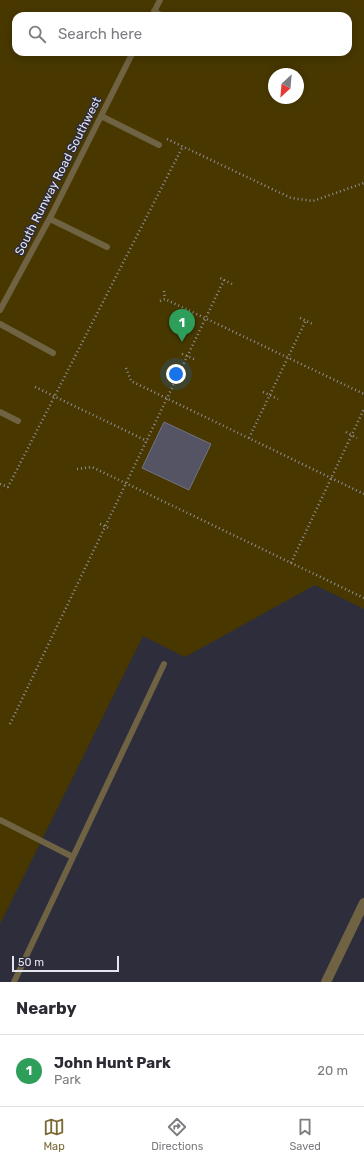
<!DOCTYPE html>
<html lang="en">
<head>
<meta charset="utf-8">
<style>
  :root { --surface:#fff; --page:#f2f2f3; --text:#2b2b33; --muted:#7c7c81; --line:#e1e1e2; --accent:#7a6833 }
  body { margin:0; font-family:Rubik,sans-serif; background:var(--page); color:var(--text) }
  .compass { position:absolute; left:268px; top:68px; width:36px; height:36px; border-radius:50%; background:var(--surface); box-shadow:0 2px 10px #0003; rotate:206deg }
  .scale { position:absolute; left:12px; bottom:10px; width:107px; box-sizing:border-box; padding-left:4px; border:2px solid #e5e5f0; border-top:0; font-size:11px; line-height:14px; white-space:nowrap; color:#e5e5f0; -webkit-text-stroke:3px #2d2d3c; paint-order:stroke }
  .you { position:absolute; left:176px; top:374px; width:14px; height:14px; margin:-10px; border:3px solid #fff; border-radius:50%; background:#1a73e8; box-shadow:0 0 0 6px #1a73e833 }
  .badge { display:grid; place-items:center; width:26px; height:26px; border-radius:50%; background:var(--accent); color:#fff; font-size:13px; font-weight:700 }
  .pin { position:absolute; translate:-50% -33px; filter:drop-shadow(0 1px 2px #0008) }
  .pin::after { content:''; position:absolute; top:21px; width:14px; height:12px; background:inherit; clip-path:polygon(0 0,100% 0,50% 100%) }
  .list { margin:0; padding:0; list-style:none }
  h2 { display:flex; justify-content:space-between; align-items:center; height:52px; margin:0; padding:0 16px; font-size:17px }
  h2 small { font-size:13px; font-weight:400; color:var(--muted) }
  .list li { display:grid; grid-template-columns:26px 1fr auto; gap:12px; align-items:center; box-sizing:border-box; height:72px; padding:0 16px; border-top:1px solid var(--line) }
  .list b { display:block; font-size:15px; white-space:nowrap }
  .list p { margin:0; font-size:13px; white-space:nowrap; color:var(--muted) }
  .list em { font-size:13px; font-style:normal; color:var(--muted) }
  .icon { flex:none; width:22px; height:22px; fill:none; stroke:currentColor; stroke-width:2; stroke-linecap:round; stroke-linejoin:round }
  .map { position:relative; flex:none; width:364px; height:982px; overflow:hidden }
  .search { position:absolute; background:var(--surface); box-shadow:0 2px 10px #0003; left:12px; right:12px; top:12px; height:44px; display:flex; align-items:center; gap:10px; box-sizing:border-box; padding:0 14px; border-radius:12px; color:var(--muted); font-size:15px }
  .sheet { height:124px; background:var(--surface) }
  nav { display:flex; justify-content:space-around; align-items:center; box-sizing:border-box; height:56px; border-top:1px solid var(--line); background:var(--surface); font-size:11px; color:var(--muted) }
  nav a { display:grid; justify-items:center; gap:2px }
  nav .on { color:var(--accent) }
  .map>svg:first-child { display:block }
  .green { fill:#483800; fill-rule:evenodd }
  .building { fill:#545465; stroke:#727284 }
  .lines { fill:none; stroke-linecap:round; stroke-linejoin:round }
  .path { stroke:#90909c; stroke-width:2.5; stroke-dasharray:1 3; stroke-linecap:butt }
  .service { stroke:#6f6343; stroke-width:6 }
  .minor { stroke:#6f6343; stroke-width:10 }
  .labels { text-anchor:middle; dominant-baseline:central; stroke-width:3; stroke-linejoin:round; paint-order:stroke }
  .street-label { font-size:12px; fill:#e5e5f0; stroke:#2d2d3c }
</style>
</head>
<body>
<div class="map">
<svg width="364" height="982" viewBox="0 0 364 982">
  <rect width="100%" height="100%" fill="#2d2d3c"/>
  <path class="green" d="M0 0H364V609L315 585 185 657 143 636 0 924ZM16 16H348V52H16ZM274 74H298V98H274Z"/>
  <path class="building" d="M164 422 211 444 189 490 142 468Z"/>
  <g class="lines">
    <path class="path" d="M167 139 291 198 313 201 364 183
      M224 280 232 284
      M164 291 165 299
      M160 301 165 299 364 394
      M300 318 313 324
      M182 354 194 359
      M126 368 131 381 364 494
      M35 387 147 441
      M263 392 278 399
      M346 432 357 438
      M249 438 306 320
      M77 469 92 467 364 598
      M0 484 8 487 183 146
      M100 524 111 529
      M291 563 364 409
      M10 724 224 280 218 277"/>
    <path class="service" d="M154 11 163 16
      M152 16 160 0
      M101 116 159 145
      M50 219 107 247
      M0 310 52 214 133 52
      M0 324 53 353
      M0 412 18 421
      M0 820 73 857
      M14 982 164 664"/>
    <path class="minor" d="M326 982 364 903"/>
  </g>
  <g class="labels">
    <g class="street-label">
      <text transform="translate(58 176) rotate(-63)">South Runway Road Southwest</text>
    </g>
  </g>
</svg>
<svg class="compass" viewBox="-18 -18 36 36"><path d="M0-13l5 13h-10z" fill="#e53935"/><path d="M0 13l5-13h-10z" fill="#7c7c81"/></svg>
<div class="scale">50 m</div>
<div class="you"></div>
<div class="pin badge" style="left:182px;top:342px;background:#2e9e5b">1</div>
<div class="search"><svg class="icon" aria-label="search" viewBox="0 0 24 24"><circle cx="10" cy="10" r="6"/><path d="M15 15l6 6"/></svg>Search here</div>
</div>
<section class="sheet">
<h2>Nearby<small></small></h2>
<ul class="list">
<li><span class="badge" style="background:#2e9e5b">1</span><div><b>John Hunt Park</b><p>Park</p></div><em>20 m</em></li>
</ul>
</section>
<nav>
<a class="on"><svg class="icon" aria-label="map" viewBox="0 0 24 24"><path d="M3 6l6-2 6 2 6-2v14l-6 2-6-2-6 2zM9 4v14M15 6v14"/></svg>Map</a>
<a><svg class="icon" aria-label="directions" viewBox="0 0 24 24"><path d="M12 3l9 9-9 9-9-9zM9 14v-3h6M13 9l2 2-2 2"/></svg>Directions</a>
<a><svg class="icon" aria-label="saved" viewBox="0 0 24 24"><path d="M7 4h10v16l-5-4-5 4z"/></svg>Saved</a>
</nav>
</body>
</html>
